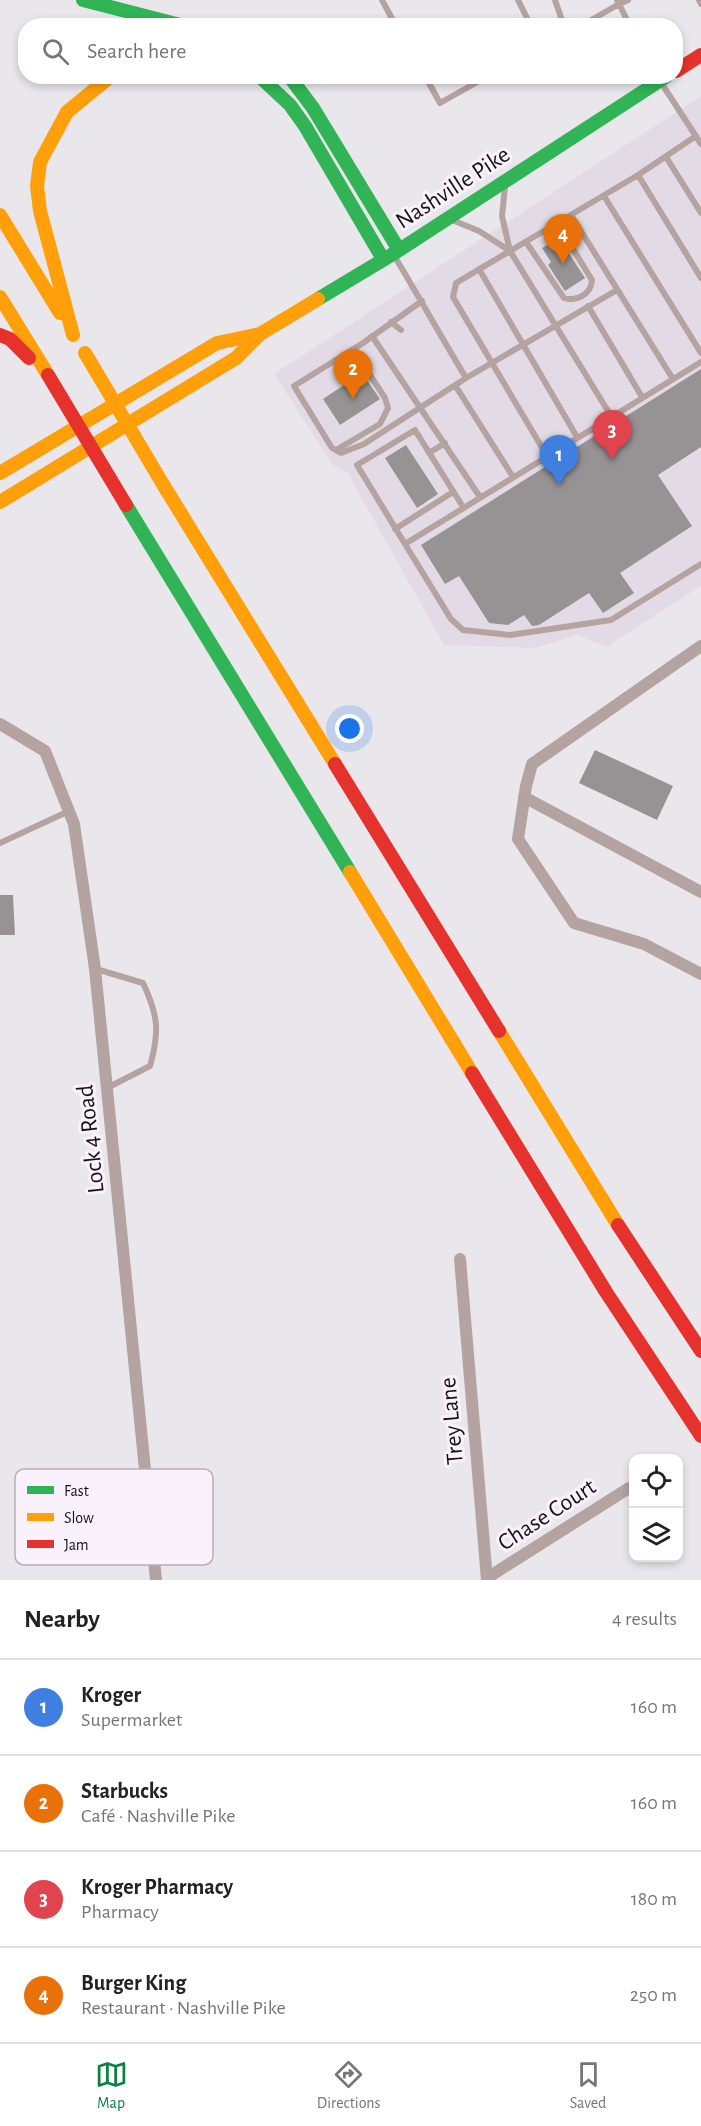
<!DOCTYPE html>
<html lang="en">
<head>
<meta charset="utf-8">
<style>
  :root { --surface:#fff; --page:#f2f2f2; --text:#222; --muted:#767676; --line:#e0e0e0; --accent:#0b8043 }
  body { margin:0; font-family:"Alegreya Sans",sans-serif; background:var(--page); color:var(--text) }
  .controls { position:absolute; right:18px; bottom:18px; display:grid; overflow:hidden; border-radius:12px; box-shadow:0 3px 9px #0003 }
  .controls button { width:54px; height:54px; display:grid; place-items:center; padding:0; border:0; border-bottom:2px solid var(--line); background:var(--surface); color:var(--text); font:30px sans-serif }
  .you { position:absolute; left:350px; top:729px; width:21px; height:21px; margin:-15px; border:4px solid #fff; border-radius:50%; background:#1a73e8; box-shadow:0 0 0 9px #1a73e833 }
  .badge { display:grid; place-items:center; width:39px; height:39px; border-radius:50%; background:var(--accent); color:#fff; font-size:20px; font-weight:700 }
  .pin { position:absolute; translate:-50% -50px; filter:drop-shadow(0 2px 3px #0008) }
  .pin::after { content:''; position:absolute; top:32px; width:21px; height:18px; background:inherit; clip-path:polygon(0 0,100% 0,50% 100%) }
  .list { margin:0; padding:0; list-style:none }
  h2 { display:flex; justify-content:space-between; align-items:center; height:78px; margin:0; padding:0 24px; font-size:26px }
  h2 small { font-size:20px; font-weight:400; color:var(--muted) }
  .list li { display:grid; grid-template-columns:39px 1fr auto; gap:18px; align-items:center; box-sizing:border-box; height:96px; padding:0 24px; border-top:2px solid var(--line) }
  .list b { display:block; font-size:22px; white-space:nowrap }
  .list p { margin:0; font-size:20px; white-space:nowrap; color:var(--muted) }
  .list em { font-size:20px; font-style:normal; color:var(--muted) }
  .icon { flex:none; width:33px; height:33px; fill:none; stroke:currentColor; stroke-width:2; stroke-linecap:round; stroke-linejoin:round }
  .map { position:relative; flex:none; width:701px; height:1580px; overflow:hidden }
  .search { position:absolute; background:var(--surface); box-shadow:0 3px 9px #0003; left:18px; right:18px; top:18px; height:66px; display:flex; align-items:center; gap:15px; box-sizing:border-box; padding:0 21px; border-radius:24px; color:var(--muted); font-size:22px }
  .sheet { height:462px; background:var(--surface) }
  nav { display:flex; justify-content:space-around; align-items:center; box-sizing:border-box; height:84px; border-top:2px solid var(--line); background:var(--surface); font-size:16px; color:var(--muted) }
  nav a { display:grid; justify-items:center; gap:3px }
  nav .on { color:var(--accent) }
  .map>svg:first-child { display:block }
  .built { fill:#e2dbe6 }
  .building { fill:#979395 }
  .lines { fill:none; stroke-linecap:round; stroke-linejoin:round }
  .lane { stroke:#b4a3a0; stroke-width:6 }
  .street { stroke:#b4a3a0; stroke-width:12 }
  .fast { stroke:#30b455; stroke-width:14 }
  .slow { stroke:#ff9f0a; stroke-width:14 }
  .jam { stroke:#e5322d; stroke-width:14 }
  .slow-bridge { stroke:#ff9f0a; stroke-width:14 }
  .jam-bridge { stroke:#e5322d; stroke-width:14 }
  .labels { text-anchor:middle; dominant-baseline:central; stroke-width:6; stroke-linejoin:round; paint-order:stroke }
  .street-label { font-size:24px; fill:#161317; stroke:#f9f2fc }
  .key { fill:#f9f2fc; stroke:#b5afb7; stroke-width:1.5 }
  .key-label { font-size:16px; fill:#161317 }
</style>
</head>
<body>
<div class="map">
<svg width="701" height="1580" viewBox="0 0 701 1580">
  <rect width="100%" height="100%" fill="#eae7ec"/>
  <path class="built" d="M701 96V586L606 647 577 635 535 648 444 645 347 472 333 465 274 374Z"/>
  <path class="building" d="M559 238 585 278 565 291 548 265 551 262 542 248Z
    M701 369V447L658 475 692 526 620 573 634 593 603 613 589 593 539 625 532 626 524 615 508 625 489 623 459 576 445 584 421 545Z
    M362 373 380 399 340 425 323 399Z
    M406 445 438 494 417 508 385 458Z
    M595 750 673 786 657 820 579 783Z
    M0 895H13L15 935H0Z"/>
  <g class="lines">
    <path class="lane" d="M382 0 396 26
      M518 0 531 26
      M555 0 564 26
      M617 0 619 4 628 0
      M699 0 701 4
      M581 26 619 4 630 26
      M425 76 440 103 488 76
      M662 84 701 144
      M666 157 701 213
      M638 175 701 278
      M505 187 502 216 510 251
      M604 196 701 353
      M571 215 673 379
      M452 220 479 231 510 251
      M526 242 564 298C577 302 591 294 592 280L557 223
      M510 251 456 283 453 297 547 456
      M395 257C419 297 442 338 466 378L364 444 341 453 332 448 294 386 363 343 422 301
      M479 269 577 437
      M588 306 642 397
      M391 322 401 330
      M372 336 480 497
      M701 362 405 544 451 619 463 630 510 635 611 620 701 564
      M466 378 617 290
      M455 385 513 477
      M611 416 510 251 638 175 696 136
      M336 450 380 424 388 408 385 398 353 349
      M429 453 445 443
      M395 529 453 492
      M405 544 357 465 415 430 463 507
      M0 843 69 811
      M96 969 143 983C158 1015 160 1031 150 1066L107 1088
      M149 1503 108 1511 97 1523V1531L104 1538 152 1535
      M26 1526 79 1541 104 1538"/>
    <path class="street" d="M701 646 532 764 526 786 518 839 574 923 644 944 701 974
      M0 724 45 751 74 824 95 969 156 1580
      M524 797 701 892
      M460 1259 487 1580
      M487 1578 629 1488"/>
    <path class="fast" d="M83 0 184 26
      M259 76 290 105 305 126 383 259
      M289 76 313 108 399 250
      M318 299 393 254 667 76
      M126 505 350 872"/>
    <path class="slow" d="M0 215 60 313
      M0 297 48 375
      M73 335 40 211 37 186 40 162 67 112 111 76
      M0 473 217 343 260 334
      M164 486 335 764
      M0 502 236 358 260 334 318 299
      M350 872 472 1073
      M499 1031 618 1225"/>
    <path class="jam" d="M676 71 701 55
      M0 335 10 339 29 358
      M335 764 499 1031
      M472 1073 606 1292 701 1436
      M618 1225 701 1351"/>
    <path class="slow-bridge" d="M85 353 164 486"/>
    <path class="jam-bridge" d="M48 375 126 505"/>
  </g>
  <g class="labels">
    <g class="street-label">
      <text transform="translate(453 188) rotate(-33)">Nashville Pike</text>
      <text transform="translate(91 1139) rotate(-96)">Lock 4 Road</text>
      <text transform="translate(452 1421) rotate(-95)">Trey Lane</text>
      <text transform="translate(547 1515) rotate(-33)">Chase Court</text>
    </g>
  </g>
  <rect x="15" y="1469" width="198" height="96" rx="9" class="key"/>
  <rect x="27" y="1486" width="27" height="8" fill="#30b455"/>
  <rect x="27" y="1513" width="27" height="8" fill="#ff9f0a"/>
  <rect x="27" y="1540" width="27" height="8" fill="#e5322d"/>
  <g class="key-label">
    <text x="64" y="1496">Fast</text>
    <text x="64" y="1523">Slow</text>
    <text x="64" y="1550">Jam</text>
  </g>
</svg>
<div class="controls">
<button><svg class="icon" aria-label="locate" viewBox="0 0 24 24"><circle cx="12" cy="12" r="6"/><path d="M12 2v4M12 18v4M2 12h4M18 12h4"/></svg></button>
<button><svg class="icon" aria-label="layers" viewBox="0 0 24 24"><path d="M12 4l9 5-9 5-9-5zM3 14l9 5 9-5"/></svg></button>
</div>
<div class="you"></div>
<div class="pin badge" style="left:559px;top:485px;background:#3f7fe0">1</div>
<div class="pin badge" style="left:353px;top:399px;background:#e8710a">2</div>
<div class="pin badge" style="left:612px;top:460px;background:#e0444e">3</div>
<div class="pin badge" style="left:563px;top:264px;background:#e8710a">4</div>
<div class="search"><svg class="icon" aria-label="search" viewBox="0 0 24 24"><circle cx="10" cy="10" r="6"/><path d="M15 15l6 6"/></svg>Search here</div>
</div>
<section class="sheet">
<h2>Nearby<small>4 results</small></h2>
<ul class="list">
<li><span class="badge" style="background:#3f7fe0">1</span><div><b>Kroger</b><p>Supermarket</p></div><em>160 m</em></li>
<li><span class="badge" style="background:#e8710a">2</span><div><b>Starbucks</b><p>Café · Nashville Pike</p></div><em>160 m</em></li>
<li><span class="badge" style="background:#e0444e">3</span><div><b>Kroger Pharmacy</b><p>Pharmacy</p></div><em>180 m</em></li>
<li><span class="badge" style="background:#e8710a">4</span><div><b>Burger King</b><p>Restaurant · Nashville Pike</p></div><em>250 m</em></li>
</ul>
</section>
<nav>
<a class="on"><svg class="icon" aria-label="map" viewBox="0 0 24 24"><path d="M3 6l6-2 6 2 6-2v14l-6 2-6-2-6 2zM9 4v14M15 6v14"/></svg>Map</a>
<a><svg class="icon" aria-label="directions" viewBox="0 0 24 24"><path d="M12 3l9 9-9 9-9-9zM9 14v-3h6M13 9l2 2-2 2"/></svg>Directions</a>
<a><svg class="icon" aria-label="saved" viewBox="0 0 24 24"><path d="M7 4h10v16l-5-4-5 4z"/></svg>Saved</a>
</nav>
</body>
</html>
